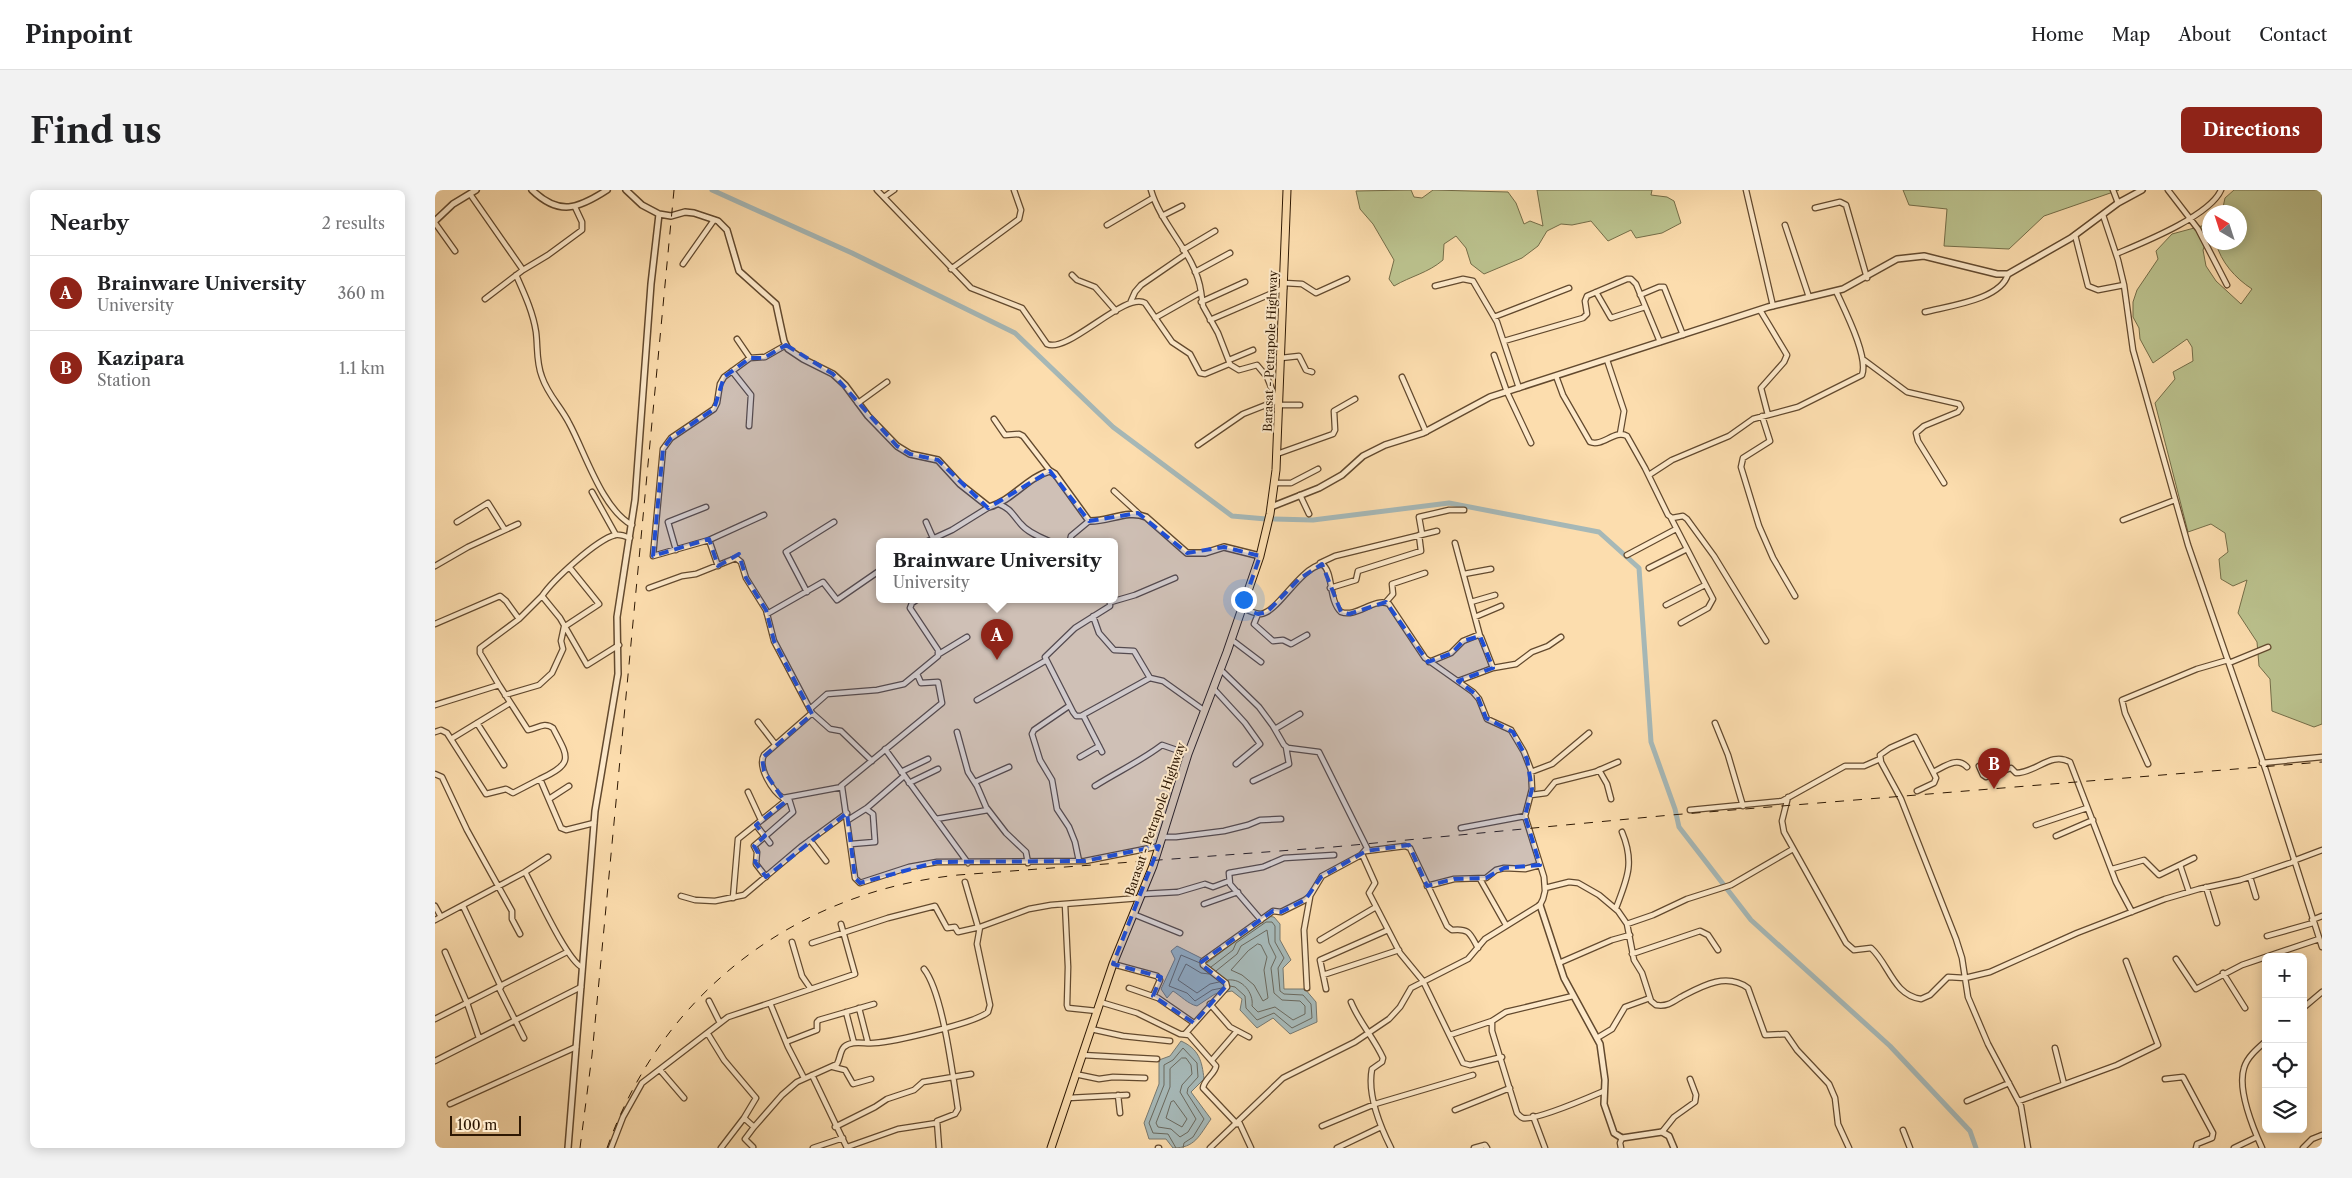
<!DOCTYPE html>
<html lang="en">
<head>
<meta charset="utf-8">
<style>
  :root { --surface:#fff; --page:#f2f2f2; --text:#202124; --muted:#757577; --line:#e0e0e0; --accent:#8f2418 }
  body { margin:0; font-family:"Libre Caslon Text",serif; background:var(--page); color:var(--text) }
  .controls { position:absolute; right:15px; bottom:15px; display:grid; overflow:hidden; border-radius:8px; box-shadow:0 2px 12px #0003 }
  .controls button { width:45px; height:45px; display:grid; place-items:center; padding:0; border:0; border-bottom:1px solid var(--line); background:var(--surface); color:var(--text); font:25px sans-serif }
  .compass { position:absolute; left:1767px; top:15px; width:45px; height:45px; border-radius:50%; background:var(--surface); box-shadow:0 2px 12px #0003; rotate:321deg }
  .scale { position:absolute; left:15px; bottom:12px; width:71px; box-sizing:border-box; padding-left:5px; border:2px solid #2e1803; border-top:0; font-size:14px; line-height:18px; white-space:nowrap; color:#2e1803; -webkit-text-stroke:4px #fde9ca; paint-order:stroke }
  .you { position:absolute; left:808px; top:409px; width:18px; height:18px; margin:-12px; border:4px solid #fff; border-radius:50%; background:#1a73e8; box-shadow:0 0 0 8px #1a73e833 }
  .badge { display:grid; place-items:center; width:32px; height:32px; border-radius:50%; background:var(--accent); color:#fff; font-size:16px; font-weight:700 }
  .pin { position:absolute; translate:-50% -41px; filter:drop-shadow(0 1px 2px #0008) }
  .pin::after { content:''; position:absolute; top:26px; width:18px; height:15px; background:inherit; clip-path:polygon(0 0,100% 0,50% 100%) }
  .popup { position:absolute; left:441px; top:348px; width:242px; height:65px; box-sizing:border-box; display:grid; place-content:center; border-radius:8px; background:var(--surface); filter:drop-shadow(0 1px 4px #0005); font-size:16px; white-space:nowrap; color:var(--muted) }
  .popup b { font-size:19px; color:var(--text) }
  .popup::after { content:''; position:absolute; left:50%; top:100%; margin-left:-10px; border:10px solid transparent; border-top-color:var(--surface) }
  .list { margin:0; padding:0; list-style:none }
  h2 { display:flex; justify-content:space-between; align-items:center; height:65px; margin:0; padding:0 20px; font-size:21px }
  h2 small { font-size:16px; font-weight:400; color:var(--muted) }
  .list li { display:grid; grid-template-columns:32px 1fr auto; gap:15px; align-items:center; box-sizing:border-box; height:75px; padding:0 20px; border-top:1px solid var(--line) }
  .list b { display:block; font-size:19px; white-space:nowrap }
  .list p { margin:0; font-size:16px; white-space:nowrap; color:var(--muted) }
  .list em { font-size:16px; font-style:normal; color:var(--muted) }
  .icon { flex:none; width:28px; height:28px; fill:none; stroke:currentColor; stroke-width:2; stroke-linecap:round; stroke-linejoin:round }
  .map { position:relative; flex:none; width:1887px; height:958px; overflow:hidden; border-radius:8px }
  header { display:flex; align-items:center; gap:30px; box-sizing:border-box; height:70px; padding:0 25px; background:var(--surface); border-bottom:1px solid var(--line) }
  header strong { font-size:24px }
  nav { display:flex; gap:28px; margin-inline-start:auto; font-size:18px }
  .intro { display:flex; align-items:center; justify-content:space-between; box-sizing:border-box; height:120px; padding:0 30px }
  h1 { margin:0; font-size:35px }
  .button { padding:12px 22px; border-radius:8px; background:var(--accent); color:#fff; font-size:18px; font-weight:700 }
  main { display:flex; gap:30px; padding:0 30px }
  aside { flex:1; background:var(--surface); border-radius:8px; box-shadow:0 2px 12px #0003 }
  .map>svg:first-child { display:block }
  .green { fill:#bbc28e; stroke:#746d48 }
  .water { fill:#a6b8b7; stroke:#76786f }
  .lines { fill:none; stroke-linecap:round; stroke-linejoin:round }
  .shore { stroke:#6a685d; stroke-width:1 }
  .canal { stroke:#a6b8b7; stroke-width:5 }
  .minor-casing { stroke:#62492e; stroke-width:7 }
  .tertiary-casing { stroke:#62492e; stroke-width:8 }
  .trunk-casing { stroke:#2e1803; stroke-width:9 }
  .minor { stroke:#fde9ca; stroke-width:4.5 }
  .tertiary { stroke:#fde9ca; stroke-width:5 }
  .trunk { stroke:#fcddae; stroke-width:7 }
  .rail { stroke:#2e1803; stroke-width:1; stroke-dasharray:9 9; stroke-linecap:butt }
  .marked { fill:#1d4ed8; fill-opacity:0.2; stroke:#1d4ed8; stroke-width:4; stroke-dasharray:10 6; stroke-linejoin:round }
  .labels { text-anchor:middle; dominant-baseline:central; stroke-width:4; stroke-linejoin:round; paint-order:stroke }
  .street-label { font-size:12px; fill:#2e1803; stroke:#fde9ca }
</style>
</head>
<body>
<header>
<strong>Pinpoint</strong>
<nav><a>Home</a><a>Map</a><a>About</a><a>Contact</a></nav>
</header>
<div class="intro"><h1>Find us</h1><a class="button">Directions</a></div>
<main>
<aside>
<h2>Nearby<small>2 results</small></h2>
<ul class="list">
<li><span class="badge">A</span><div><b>Brainware University</b><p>University</p></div><em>360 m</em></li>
<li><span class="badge">B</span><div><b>Kazipara</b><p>Station</p></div><em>1.1 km</em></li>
</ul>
</aside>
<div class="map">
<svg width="1887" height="958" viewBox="0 0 1887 958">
  <rect width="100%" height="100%" fill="#fcddae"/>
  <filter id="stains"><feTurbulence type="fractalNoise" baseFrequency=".004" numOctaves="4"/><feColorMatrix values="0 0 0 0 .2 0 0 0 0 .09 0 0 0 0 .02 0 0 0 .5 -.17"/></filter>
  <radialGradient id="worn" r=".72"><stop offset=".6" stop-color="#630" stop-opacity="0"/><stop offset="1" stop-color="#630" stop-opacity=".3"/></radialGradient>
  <path class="green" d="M976 0 979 7 987 8 998 0 1073 2 1081 13 1089 34 1095 31 1108 36 1102 0H1217L1216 5 1232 7 1239 11 1246 33 1227 43 1201 48 1196 40 1173 51 1156 31 1137 35 1126 34 1112 41 1103 56 1087 68 1049 84 1036 74 1031 58 1021 46 1009 54 1008 70C993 83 976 86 959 96L954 89 959 70 938 34 925 19 921 1Z
    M1468 0H1684L1609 26 1574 59 1509 56 1512 19 1474 15Z
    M1799 0H1887V534L1879 537 1837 521 1835 489 1824 476 1822 452 1803 423 1812 390 1798 396 1786 389 1784 369 1793 362 1790 343 1776 334 1753 342 1720 213 1740 189 1738 182 1758 171 1757 157 1752 149 1718 173 1705 149 1704 138 1698 127V112L1702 100 1723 69 1721 61 1737 44 1774 34V46L1768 60 1771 76 1781 91 1806 114 1817 99C1800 88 1786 72 1781 53L1804 52V22H1787L1790 8Z"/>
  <path class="water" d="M830 726 839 727 845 734V750L856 770 848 778 849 799H870L881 812 882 832 855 844 838 828 822 838 805 820 807 809 797 801 780 804 762 816C753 814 746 806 738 801L732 808 726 799 740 769 736 761 742 756 768 769 772 773 794 756 795 750Z
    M746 851C764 859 767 871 769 889L756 902 776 929C764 946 760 958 738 958L731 949H714L709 933 724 894V870L735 866Z"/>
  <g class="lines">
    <path class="shore" d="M823 754 826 755 832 767 829 780 833 808 828 811 819 795 807 785 796 780 813 761Z
      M765 773 746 765 734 796 752 803 760 811 777 800 787 798
      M776 777 798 760 801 753 831 732H837L840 736V752L849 768 843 778 845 801 849 804 868 805 876 814 877 828 857 838 839 823 822 830 811 818 810 806 800 797 795 796
      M781 781 802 764 806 756 832 740 834 753 841 767 836 778 839 803 847 810 865 811 870 816V824L858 830 840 817 823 822 817 816C819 803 807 788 793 790
      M774 784 766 783 751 774 743 790 762 803 775 794 784 792
      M747 868H751L756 875 757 884 747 895 745 902 761 929 753 942 745 947 736 939 723 937 721 933 735 897V879Z
      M739 911 752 929 747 937 731 928 736 912Z
      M741 958 733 944 718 943 714 933 729 895V875L738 870 748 858 762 873 763 887 753 898 752 903 769 929 758 947 749 953 748 958"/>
    <path class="canal" d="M277 0 417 63 580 143 678 237 797 326 831 329
      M839 329 878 330 1014 313 1164 342 1204 378 1216 552 1240 619 1244 637 1316 730 1455 856 1535 941 1541 958"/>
    <g class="minor-casing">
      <path id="minor" d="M442 0 536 98 587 118 612 154C633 164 690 101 710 113L737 152 755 164 765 183 770 184 794 174 804 180 822 175 832 187 842 212
        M716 0C726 36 761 64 766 102L720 128
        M1311 0 1338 116
        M1678 0 1683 13
        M1733 0 1763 39 1792 95
        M35 4 88 80 50 109
        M449 7 459 0
        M1380 18 1405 12 1411 15 1432 88
        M1668 25 1683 70 1689 95 1698 160 1753 355 1831 581 1887 757
        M727 26 747 16
        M0 33 20 61
        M672 35 718 8
        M1350 35 1374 107
        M1640 45 1653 96 1663 100 1689 95
        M748 60 780 41
        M1681 64C1707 53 1775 26 1786 0
        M248 74 279 30
        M516 79 584 29 586 20 579 0
        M88 80 113 65 147 40V32L140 17
        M760 82 795 63
        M81 85C89 103 98 122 101 142 103 158 101 172 107 187 113 205 126 217 134 233 150 262 167 319 197 335
        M637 85 642 90 660 97 681 121
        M849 93 867 94 881 103 912 89
        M1000 96 1028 89 1038 91 1062 132 1084 198
        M766 102 768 116 783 143 795 174
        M1161 102 1176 128 1210 117
        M1205 105 1224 97H1229L1248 145
        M696 111 700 102 706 95 751 64
        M766 112 810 92
        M1325 120 1352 165 1349 172 1326 198 1333 225
        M1490 122C1513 116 1566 110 1573 84
        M1059 127 1134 98
        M775 130 849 98
        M302 149 315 168
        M1069 151 1148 128 1152 124 1150 111 1152 106 1192 89H1196L1201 94 1225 152
        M1059 165 1072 202 1096 253
        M846 168 864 166 871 180 877 182
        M794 170 818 160
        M1172 170 1189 221 1185 244
        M1429 170 1472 202 1524 214 1526 218 1523 222 1489 236 1481 243 1483 251 1509 293
        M297 181 316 205 314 236
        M1121 186 1128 205 1155 252C1168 257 1180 239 1192 246L1210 278 1233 325 1237 328 1248 326 1252 329 1279 366 1331 451
        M967 187 991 242
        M423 213 452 192
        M844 215H865
        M1327 226 1335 251 1308 268 1306 277 1324 336 1338 368 1360 406
        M559 229 570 245 584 244 588 246 615 281
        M763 255 808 224 841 211
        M842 264 898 244 900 240 899 221 920 209
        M1214 285 1237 270 1294 246 1318 229 1363 217 1427 185C1434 167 1409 119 1401 101
        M840 293H856L883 279
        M679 301 703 323
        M157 302 181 345
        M865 305 874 324
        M564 314C577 320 576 323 585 333 592 342 604 347 614 351
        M1236 328 1278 409 1273 418 1246 433
        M1688 330 1740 310
        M22 332 53 313 70 340
        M491 332 498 348
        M987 344 984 327 1014 320H1029
        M274 350 329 325
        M493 351 517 340 554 317
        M635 351 636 346 654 331
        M1020 353 1045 446
        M241 360 233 332 271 317
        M1192 365 1241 339
        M885 373 900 366 1002 341
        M0 376 33 357 83 334
        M283 376 274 350 218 366 228 259 236 248 279 219 282 213 285 194 289 187 315 168 330 167 351 155
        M1214 378 1252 359
        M1029 384 1056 379
        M214 398 247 386 261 384 301 368 306 372 311 388 331 420 339 451 377 523 329 565C322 577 338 602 348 608L407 597 420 688 425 693 474 677 502 672 650 671 725 656
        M895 398 921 390 923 381 986 361 984 345
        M372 402 351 362 399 332
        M107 406C118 390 161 350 180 345 185 344 190 346 195 348
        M675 409V416L640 438 610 467 638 522 641 526H646L715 488 728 491 770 521
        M676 412 700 405 740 388
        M951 412 958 404 957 394 990 383
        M1036 412 1060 405
        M1231 415 1270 395
        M332 424 388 392 402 410 444 381
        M823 424 819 434 838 451 848 450 856 454 872 445
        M658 426 664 443 679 460 699 461 715 488
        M1040 427 1066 416
        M0 434 65 406 71 411 84 429
        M797 450 826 472
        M504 464 532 447
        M994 472 1016 463 1028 451 1043 445 1046 447 1058 478
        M1794 473 1833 457
        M1023 491 1058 478 1081 474 1097 462 1113 456 1126 447
        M64 495 45 463V458L84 429 107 406 125 428 152 475 184 455
        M778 498 810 533 825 554 801 574
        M70 505 104 495 117 483 128 459 126 451 129 437 164 414 135 378
        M542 510 610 471
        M0 515 64 495 93 540C102 539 109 531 118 538 133 567 140 573 105 589
        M634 516 599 540 597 544 605 570 617 590 622 619 634 637 640 652 644 671
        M375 519 392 504 442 500 469 494 503 466V460L475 418 477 413 483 409
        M377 523 395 539 406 541 437 571
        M648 525 667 562
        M323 532 340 554
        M42 533 69 575
        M1280 533 1293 565 1308 616
        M840 539 865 524
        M0 542 6 540 12 543 51 604 71 599 78 603 105 589 126 638 131 640 159 633
        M522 542 533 582 542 596 551 617 571 643 591 662 593 673
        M16 549 75 513
        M450 559 533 673
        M645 567 664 556
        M1827 573 1887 567
        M1713 574 1690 523 1687 510 1762 479 1793 470
        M1544 576 1548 585 1551 587 1576 578 1581 583C1601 583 1616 561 1635 572L1681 692 1697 722
        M1164 580 1172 594 1176 609
        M466 582 493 569
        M1096 582 1117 574 1154 543
        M1498 582C1509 577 1522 566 1532 577
        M0 584 7 587 32 640 77 721V729L85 744
        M818 591 854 574 851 557
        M540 592 574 577
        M474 593 503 579
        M406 596 507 513 503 492 486 493 482 484
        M660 596C682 582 706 571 727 555L753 564
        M1482 601 1499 593 1501 588 1480 547 1455 558 1445 565 1446 572 1466 609 1521 749 1527 768 1533 807 1553 854 1586 916 1593 958
        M313 602 326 630
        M1096 605 1111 603 1120 592 1160 582 1183 572
        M1353 607 1347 631 1349 642 1411 753 1419 760 1436 758C1454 774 1458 805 1486 809L1495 805 1513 787 1530 788 1555 782 1642 743 1730 709 1764 699 1805 690 1858 672
        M114 609 134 596
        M1255 620 1347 611 1410 576H1429L1445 569
        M501 629 553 620
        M413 630 432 618 469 586
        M321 635 335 653
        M1601 635 1652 618
        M1026 638 1090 626
        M1621 646 1658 630
        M727 647H741L789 641 813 635 825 630 846 629
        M375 650 391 671
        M416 654 440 652 438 624 431 619
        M931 661 970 656 975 658 1012 736 1017 740C1035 738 1035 744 1043 758
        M927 664 940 693 934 703 965 763 988 791 1028 873 1035 875 1067 867
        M1858 671 1887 660
        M1745 675 1754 702
        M1677 679 1709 670 1724 685 1759 668
        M90 682C100 700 132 771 147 777
        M331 687 321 674 322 662 319 656 358 622 354 609
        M1815 687 1821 707
        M1045 689 1071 735
        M530 692 543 737
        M992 696 1019 689 1051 688 1061 680 1069 678 1090 679 1105 675
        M1771 697 1782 733
        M1110 698 1134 692 1143 693 1164 705 1183 721 1192 734 1199 770 1207 783 1216 811 1221 815C1232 817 1238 812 1246 807 1267 796 1291 782 1313 798L1330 845 1351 844 1362 860 1394 894 1400 908 1403 934 1414 958
        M707 704 743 702 770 694 778 697 794 691
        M246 706 260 710 280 711 309 705 367 656 412 623
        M298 708 303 649 354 608
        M630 714 633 777 632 815 633 818 662 821
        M769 714 803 702
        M0 716 6 727
        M28 716 66 797
        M1181 718C1192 689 1200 673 1187 642
        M698 724 745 743
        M0 730 90 682 113 667
        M826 730 795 694 794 683 828 677 849 668 899 665
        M1877 730 1887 726
        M1192 734 1218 725 1252 709 1296 695 1358 659
        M1832 746 1878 733
        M885 750 941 717
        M357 752 367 786 376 799
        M377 753 453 728 500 716 512 738 520 737 523 742 545 737
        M10 762 32 813 44 848
        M1197 764 1265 741 1273 745 1283 760
        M1741 769 1761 799 1807 775 1884 749
        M1124 773 1177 750 1195 745
        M678 774 722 786 725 790 718 806
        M489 779C508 803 518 887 523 919L520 924 502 931 504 958
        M1788 783 1810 818
        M888 785 964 760
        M64 798 89 848
        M694 798 723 808 759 833
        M872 798 869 740 875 707
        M891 799 885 770 953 740
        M1138 806 1071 822 1057 831V841L1082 923C1084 925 1085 927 1088 928 1100 931 1155 907 1169 901
        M274 811 285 833
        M665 812 702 823 745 844 754 845 781 876C780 884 769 889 768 898L802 934
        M916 812C924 832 939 848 948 868L947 872 937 879C932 904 945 936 956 958
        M775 814 795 837 814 847
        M424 818 433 853
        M1868 818 1887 802
        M411 822 419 853
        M0 829 132 762
        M656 839 688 846 735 851
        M273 844 289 870 321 908 309 928
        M750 844 792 797 791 793 768 775V771L838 721 846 722 870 710 875 706 887 686 926 665 932 658 884 562 853 558 849 555 838 536 824 517 785 479
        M1015 845 1057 831
        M1162 848 1177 839 1190 817 1215 808
        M351 852 382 840V832L384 830 439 814
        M1620 858 1629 894
        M647 865 722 869
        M777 870 802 841
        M0 871 146 797
        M398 877 410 880 418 894 436 889
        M225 880 249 908
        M640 884 664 889 678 887 710 888
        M377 885 412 958
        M369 888 353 857 335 813 420 784 406 734
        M1730 889 1748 887 1778 943 1777 948 1762 954 1761 958
        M683 905 685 923
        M633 908 692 905
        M1532 911 1574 893
        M1584 911 1682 875 1723 855 1691 771
        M15 914 141 857
        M1020 920 1075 898
        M1098 926 1110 958
        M804 932 816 958
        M887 936 940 914 1038 885
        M400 937 440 917 452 909 479 900 488 892 536 884
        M1468 940 1475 958
        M1227 942 1239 927 1260 912 1261 905 1255 889
        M318 957 310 949 319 937
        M412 957 463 939 502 933
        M176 958 188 927 207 893 293 827 335 813
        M286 958 309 928 319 937 347 905 362 892 402 874C405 869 405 861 409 857 417 850 429 854 439 853 458 852 541 833 553 822L555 815 542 754 545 737 594 719 616 715 705 708
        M378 958 408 948
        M723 958H724
        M775 958 848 888 920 852 954 829 965 817 976 798 1033 769 1050 749 1105 715 1108 709 1110 701 1109 687 1090 626 1097 599 1096 580 1089 562 1076 540 1052 529 1044 509 1038 502 990 468 954 414C939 407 922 428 906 422 893 410 899 382 887 374 864 379 843 422 826 424 820 424 813 420 807 418
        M902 958 946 937
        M1039 958 1050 955 1052 958
        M1186 958 1185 953 1187 948
        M1799 958 1822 947
        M1827 958C1818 938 1802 900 1809 878 1812 867 1823 858 1831 851
        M1868 958 1877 949 1887 945"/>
    </g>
    <g class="tertiary-casing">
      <path id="tertiary" d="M97 0C124 26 143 19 172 0
        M191 0 207 15 224 24 236 26 250 22 259 23 283 31 292 40 304 81 341 114 349 151 353 159 368 169 398 184 410 195 433 226 462 256 475 264 503 270 525 294 554 317C577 311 592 287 615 281L620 284 654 331C673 332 693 319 711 327L752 363H770L789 357 825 366
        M0 31 18 14 41 0
        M836 317 884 298 907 285 928 266 950 255 988 243 1055 207 1333 117 1408 99 1462 69 1489 66 1562 84H1573L1636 48 1683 13 1707 0
        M1105 715 1129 788 1165 854 1170 890 1169 914 1179 943 1187 948 1227 942 1234 946 1239 958
        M133 958 160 621 183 484 182 427 200 310 216 94 224 24"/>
    </g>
    <g class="trunk-casing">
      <path id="trunk" d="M616 958 678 774 718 676 753 564 792 462 825 366 835 324 841 280 852 0"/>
    </g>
    <use href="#minor" class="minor"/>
    <use href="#tertiary" class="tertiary"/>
    <use href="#trunk" class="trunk"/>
    <path class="rail" d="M145 958 157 865 239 0
      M172 958C227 803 360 702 523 685L898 657 1236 625 1887 572"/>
  </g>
  <path class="marked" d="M351 155 398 184 462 256 475 264 503 270 553 318 615 281 654 331 703 323 752 363 789 357 825 366 807 418 823 424 832 422 864 389 887 374 906 422 914 424 951 412 993 472 1017 463 1028 451 1045 446 1058 478 1023 491 1042 505 1051 528 1078 542 1092 569 1097 599 1090 626 1105 675 1069 678 1051 688 1019 689 992 696 974 655 931 661 886 687 870 710 846 722 838 721 765 773 792 795 759 833 718 806 726 787 678 774 724 656 650 671 502 672 425 693 420 688 412 623 331 687 320 672 323 663 319 656 330 646 321 635 350 612 329 581 327 568 377 524 339 451 331 420 311 388 304 364 283 376 274 349 218 366 228 259 236 248 279 219 289 187 315 168H329Z"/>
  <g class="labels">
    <g class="street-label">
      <text transform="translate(835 161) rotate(-88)">Barasat - Petrapole Highway</text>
      <text transform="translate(720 629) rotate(-71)">Barasat - Petrapole Highway</text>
    </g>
  </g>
  <rect width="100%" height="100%" filter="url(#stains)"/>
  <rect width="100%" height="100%" fill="url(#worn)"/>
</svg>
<div class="controls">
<button>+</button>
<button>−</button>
<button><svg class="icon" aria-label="locate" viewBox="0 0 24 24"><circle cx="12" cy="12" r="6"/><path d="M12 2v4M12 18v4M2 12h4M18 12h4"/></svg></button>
<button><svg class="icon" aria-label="layers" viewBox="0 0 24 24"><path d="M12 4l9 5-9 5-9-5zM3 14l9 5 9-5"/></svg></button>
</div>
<svg class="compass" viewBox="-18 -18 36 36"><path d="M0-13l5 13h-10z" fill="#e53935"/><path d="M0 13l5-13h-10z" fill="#757577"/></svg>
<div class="scale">100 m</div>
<div class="you"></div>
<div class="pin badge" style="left:562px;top:470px">A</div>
<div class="popup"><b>Brainware University</b>University</div>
<div class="pin badge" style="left:1559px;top:599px">B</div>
</div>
</main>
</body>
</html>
